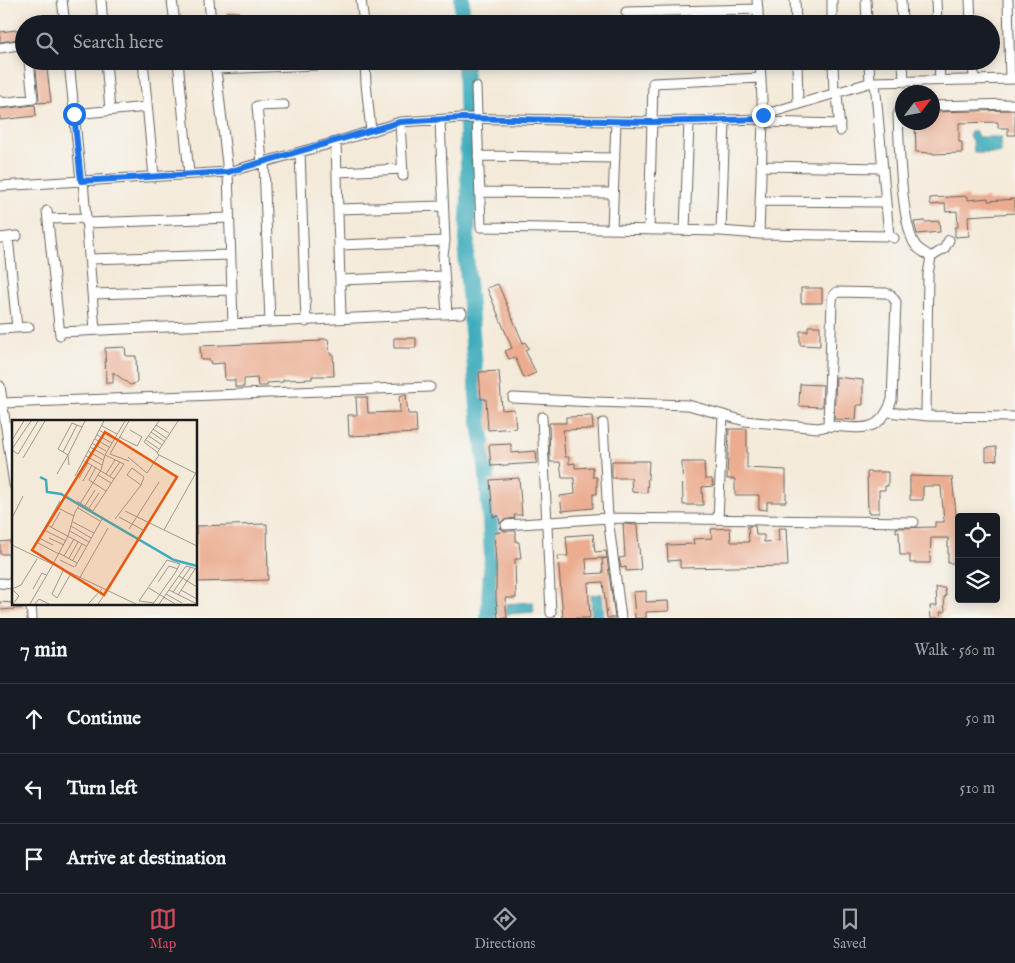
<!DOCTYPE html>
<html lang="en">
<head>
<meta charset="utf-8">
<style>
  :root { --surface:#171b24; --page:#20242c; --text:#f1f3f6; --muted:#9ea1a6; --line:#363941; --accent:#d1495b }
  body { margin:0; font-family:"IM FELL English",serif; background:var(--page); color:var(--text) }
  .controls { position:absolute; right:15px; bottom:15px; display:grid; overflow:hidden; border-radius:5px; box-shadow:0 2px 12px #0003 }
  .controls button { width:45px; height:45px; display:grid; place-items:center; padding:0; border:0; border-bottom:1px solid var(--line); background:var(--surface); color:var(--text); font:25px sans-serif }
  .compass { position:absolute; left:895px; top:85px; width:45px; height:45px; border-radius:50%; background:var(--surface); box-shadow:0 2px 12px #0003; rotate:58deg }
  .stop { position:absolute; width:15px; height:15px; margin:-11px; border:4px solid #1a73e8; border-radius:50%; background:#fff }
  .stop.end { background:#1a73e8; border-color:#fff; box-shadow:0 1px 5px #0008 }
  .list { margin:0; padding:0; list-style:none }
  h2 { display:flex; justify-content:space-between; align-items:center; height:65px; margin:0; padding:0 20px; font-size:21px }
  h2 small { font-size:16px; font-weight:400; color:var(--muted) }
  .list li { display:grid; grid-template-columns:32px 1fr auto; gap:15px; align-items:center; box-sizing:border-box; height:70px; padding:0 20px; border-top:1px solid var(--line) }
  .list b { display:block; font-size:19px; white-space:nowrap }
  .list em { font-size:16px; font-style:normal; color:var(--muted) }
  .icon { flex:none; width:28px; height:28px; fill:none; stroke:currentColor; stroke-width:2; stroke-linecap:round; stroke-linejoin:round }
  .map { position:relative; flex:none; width:1015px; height:618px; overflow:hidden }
  .search { position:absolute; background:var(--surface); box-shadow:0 2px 12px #0003; left:15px; right:15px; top:15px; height:55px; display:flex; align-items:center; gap:12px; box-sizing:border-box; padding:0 18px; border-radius:28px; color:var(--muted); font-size:19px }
  .sheet { height:275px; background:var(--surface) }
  nav { display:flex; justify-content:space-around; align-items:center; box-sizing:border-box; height:70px; border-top:1px solid var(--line); background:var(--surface); font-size:14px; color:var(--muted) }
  nav a { display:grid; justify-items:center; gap:2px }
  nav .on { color:var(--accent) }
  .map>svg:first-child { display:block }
  .water { fill:#3eacbc; stroke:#2d646c }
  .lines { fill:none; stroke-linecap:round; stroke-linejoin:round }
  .river { stroke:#3eacbc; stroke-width:16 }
  .building { fill:#ebac90 }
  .minor-casing { stroke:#68645e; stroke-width:11 }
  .minor { stroke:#fff; stroke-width:9 }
  .route { stroke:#1a73e8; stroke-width:6 }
  .inset-river { fill:none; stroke:#3eacbc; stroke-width:2.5 }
  .inset-road { fill:none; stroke:#9e988d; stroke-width:1 }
  .view { fill:#e8590c; fill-opacity:0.15; stroke:#e8590c; stroke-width:2.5 }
  .inset-edge { fill:none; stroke:#1c1c1c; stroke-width:2.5 }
</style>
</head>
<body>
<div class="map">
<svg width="1015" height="618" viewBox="0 0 1015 618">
  <rect width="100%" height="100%" fill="#f6f6f2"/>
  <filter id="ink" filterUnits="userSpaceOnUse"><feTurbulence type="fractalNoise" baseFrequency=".02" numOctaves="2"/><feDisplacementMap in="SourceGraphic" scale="10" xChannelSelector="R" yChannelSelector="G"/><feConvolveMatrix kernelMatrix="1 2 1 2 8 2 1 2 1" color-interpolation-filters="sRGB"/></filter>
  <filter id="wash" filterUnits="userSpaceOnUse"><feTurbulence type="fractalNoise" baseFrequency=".0096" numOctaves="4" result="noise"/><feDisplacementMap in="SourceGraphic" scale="20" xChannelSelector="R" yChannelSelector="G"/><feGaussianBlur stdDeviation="1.12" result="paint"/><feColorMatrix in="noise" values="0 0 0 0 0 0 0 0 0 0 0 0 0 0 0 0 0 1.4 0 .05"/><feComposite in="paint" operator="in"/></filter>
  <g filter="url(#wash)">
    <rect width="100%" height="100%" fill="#f4ead9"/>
    <path class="water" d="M971 132H976L978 137H1001V153H974L973 141 969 137Z
      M602 594 604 618H592L591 595Z
      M533 602 534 612 507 614 506 604Z"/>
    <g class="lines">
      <path class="river" d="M462 0V24
        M465 61 469 200 466 256 478 407 487 476 492 555 488 618"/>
    </g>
    <g id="blocks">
      <path class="building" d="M226 12H239V24H226Z
        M24 29V38L0 42V32Z
        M35 61H46L51 102 37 103 39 98Z
        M35 105 36 116 0 120V109Z
        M1015 110V135H1008V128H998V122L959 123V142H962V153L933 154V153L916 152 915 122H932V112Z
        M968 196V200L988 198V201L1015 199V213L968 216 969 236 955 237V227H958L957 211 946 212 945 204 930 205V198Z
        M925 221V222L939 221 940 232 917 234 914 222Z
        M498 284 523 343 525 342 529 348 525 350 536 373 524 378 515 357 509 359 505 351 512 348 487 288Z
        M801 288H822V303H801Z
        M808 326H820V346L800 345V331H808Z
        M394 338H416V348H394Z
        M320 339H328L330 354H333L334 376H312V379L283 380V382L267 383V386H258L257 378 244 379V387H235V380H225L224 363 211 364 210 360H201L200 346 320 341Z
        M125 347 126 356H136L137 381 134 384 130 385 113 372V383H106L105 348Z
        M499 371 502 410 514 409 516 428 488 430 486 399H481L479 372Z
        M836 377 863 380V405H857L856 420 834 419Z
        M800 384 823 385 822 407 799 406Z
        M406 395 408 414H416L417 433 349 436 348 415H357L356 397H367L368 413 400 412 399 396Z
        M592 416 593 429 563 430 565 457H569V464L575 463V468L593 467V477H597V494H593V508L562 511 560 496 575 494 574 478H562L560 462H550L549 423H566V417Z
        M729 429H747V468L786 470V502H767V510L759 509V495H735V479H727Z
        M511 444V453L536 451 537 463 491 466 489 445Z
        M996 447 997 460 986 461V448Z
        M612 461H649L647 493 632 492 631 478H612Z
        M682 462H704L705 479H712L713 486 702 487 703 505H683Z
        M867 472H888V486H885V490H879V513H868Z
        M910 476 952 477 959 540V563H948V538H931L930 563H910V555H900L899 532H896V528L935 527V522H944L941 486H923V500H910Z
        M519 478 522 515H514L515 518 503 520 500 524 499 516 493 517 490 480Z
        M267 524 268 580 196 582V526Z
        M623 524 637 525 641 570 626 571V567L621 568 619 558 625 557Z
        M748 526H755L756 535H764V542L779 541 778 528H786L788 566 680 568V560L668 561 667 545 694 544 693 539 712 538 711 529 730 528 731 542H749Z
        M500 527 504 531H516V542H519L521 559H515L516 598H505L507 618H498L496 600V564L494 533 501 532Z
        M593 534 595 552 606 551 607 558 586 559 587 574 603 573 602 559 607 558 615 618H607L603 582 588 583 590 618H563L558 556H568L566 536Z
        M10 541 11 554H0V542Z
        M936 588H945L946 597H944L945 612H940L941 618H931L930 606H937Z
        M646 591V602L668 601 669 611 646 612V618H635L633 592Z
        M0 602 25 604V608L0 610Z"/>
    </g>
  </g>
  <g filter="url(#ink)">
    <use href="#blocks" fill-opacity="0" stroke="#68645e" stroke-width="1"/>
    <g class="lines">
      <g class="minor-casing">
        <path id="minor" d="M62 0 65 24
          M101 0 103 24
          M172 0 175 24
          M209 0 211 24
          M361 0 364 24
          M757 0 759 24
          M795 0 796 24
          M832 0V24
          M866 0 867 24
          M901 0 902 24
          M936 0 937 24
          M970 0 971 24
          M1008 0 1010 79
          M626 12 758 9
          M0 48 24 44
          M69 61 81 181
          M106 61 110 110
          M143 61 154 177
          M178 61 189 174
          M215 61 228 172 233 323
          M365 61 366 84 371 131
          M797 61 798 105
          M833 61 834 94
          M869 61 870 83
          M903 61 904 82
          M939 61 940 81
          M973 61 974 80
          M215 69 318 65
          M875 82 889 236
          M476 87 481 227 721 231 759 234 889 236 894 238
          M837 93 840 131
          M0 101 2 103 33 99 29 61
          M932 106 1015 104
          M902 109 900 110 898 115C899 141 901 227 916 246 919 250 927 254 931 257
          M74 114 147 107
          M763 115 872 82 1015 79
          M440 120 445 241 443 255 447 314
          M400 122 403 176
          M763 122 840 124
          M336 142 341 318
          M300 152 306 322
          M478 156 615 158
          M262 162 257 106 284 105
          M264 162 270 322
          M761 166 883 168
          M337 172 403 169
          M83 181 95 330
          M0 186 228 172 336 142 400 122 462 118 652 122 763 119
          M480 192 613 193
          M760 201 886 202
          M338 209 443 206
          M47 211 60 335
          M48 219 86 218
          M86 223 229 218
          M612 229 616 121
          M649 229 653 83 761 78
          M685 230 689 121
          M721 231 725 120
          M759 234 763 119 760 61
          M8 237 17 328
          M0 238 17 236
          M949 240 944 249 931 257 928 274 926 413 928 416 1015 417
          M339 245 445 241
          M89 259 230 255
          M340 280 444 276
          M837 292 886 293 891 295 896 302 892 400C879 436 860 427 828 426L832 301 833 296Z
          M92 294 232 290
          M0 329 29 327
          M60 332 462 313
          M0 386 14 485
          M513 398 595 402 688 405 745 421 818 428 828 426
          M2 403 430 387
          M888 412 928 416
          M542 417 551 613
          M603 423 608 518 621 618
          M718 519 723 415
          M506 525 608 518 914 522
          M0 583 14 584
          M31 604 32 618"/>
      </g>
      <use href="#minor" class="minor"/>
    </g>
  </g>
  <g class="lines" filter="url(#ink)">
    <path class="route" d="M74 114 81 181 228 172 400 122 462 118 652 122 763 119V115"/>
  </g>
  <g transform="translate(12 420)">
    <rect width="185" height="185" fill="#f4ead9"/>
    <path class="inset-river" d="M28 57 34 60 35 72 49 74 162 140 185 146"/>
    <path class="inset-road" d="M117 1 98 34 117 41M144 5 157 13M90 6 105 14M141 9 154 18M87 10 102 19M139 12 152 21M85 15 100 23M137 16 150 25M107 17 125 26 130 17 118 10M83 19 97 27M0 20 12 1M134 20 147 29M80 23 94 31M78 27 92 35M0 29 19 1M0 30 6 34 26 1M76 31 91 40M51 32 65 5M145 32 132 22 147 1M93 35 112 44M147 35 145 33 166 1M74 36 90 45M116 37 135 53 147 35 185 54M11 38 33 1M71 40 102 59M57 45 56 35 73 1M84 47 77 60 94 71M120 48 132 57 129 65 115 55ZM89 50 93 35 113 1M45 54 56 35 46 29 60 3 70 7M94 54 103 40M86 55 99 63M63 56 92 1M98 56 108 42M67 58 76 43M71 61 80 45M65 81 81 91 112 44M73 86 83 70M44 87 62 96M66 88 88 101M77 88 87 73M113 91 185 126M107 97 131 110M0 98 11 76M103 99 129 65M61 102 82 113M35 105 74 126M59 106 79 118M39 108 48 92M117 109 147 62M32 110 54 121M152 110 185 51M58 111 77 122M27 118 41 125M37 118 52 125M24 122 47 134M24 123 48 81M0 125 124 184M47 133 65 143M52 136 62 119M57 138 66 122M48 140 62 147M61 140 70 124M40 146 56 116 63 92 89 50M63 147 90 99M51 151 40 174 45 178 58 155M167 156 185 167M67 159 96 108M146 162 157 146 166 149M137 168 163 184M21 169 30 153 34 155M157 170 185 184M169 170 185 179M161 172 179 147M154 174 170 183M166 175 183 149M1 184 7 176 0 169 9 165 25 139M18 184 40 146M23 184 27 179 37 184M76 184 90 169M86 184 95 171M141 184 163 153 168 144 155 140 127 181 142 183M147 184 174 146 185 149"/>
    <path class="view" d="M93 12 165 57 92 175 20 130Z"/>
    <rect width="185" height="185" class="inset-edge"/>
  </g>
</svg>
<div class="controls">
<button><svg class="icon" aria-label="locate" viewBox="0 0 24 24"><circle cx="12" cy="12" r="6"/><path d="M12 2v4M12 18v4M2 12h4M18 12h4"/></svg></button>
<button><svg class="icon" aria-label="layers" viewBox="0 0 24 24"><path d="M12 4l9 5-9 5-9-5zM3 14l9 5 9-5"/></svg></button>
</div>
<svg class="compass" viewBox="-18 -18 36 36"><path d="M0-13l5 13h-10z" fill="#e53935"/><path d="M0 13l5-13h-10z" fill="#9ea1a6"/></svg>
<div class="stop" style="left:74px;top:114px"></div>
<div class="stop end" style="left:763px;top:115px"></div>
<div class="search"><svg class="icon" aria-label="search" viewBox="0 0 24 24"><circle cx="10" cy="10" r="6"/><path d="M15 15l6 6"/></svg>Search here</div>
</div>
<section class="sheet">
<h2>7 min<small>Walk · 560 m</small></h2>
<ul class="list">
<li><svg class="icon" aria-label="ahead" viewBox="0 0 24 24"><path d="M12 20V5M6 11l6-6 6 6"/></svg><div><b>Continue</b></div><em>50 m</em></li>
<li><svg class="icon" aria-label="left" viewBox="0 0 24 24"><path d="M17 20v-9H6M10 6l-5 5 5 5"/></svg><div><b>Turn left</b></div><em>510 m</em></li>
<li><svg class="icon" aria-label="arrive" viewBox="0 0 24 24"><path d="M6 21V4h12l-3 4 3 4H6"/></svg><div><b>Arrive at destination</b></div></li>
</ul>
</section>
<nav>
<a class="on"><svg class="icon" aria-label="map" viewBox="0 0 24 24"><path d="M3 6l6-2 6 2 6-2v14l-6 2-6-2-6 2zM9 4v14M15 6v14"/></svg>Map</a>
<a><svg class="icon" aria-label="directions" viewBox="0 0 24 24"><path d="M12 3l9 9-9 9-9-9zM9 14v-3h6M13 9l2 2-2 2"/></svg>Directions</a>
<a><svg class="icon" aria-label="saved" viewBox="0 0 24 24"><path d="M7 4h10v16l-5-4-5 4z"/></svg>Saved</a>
</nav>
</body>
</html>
